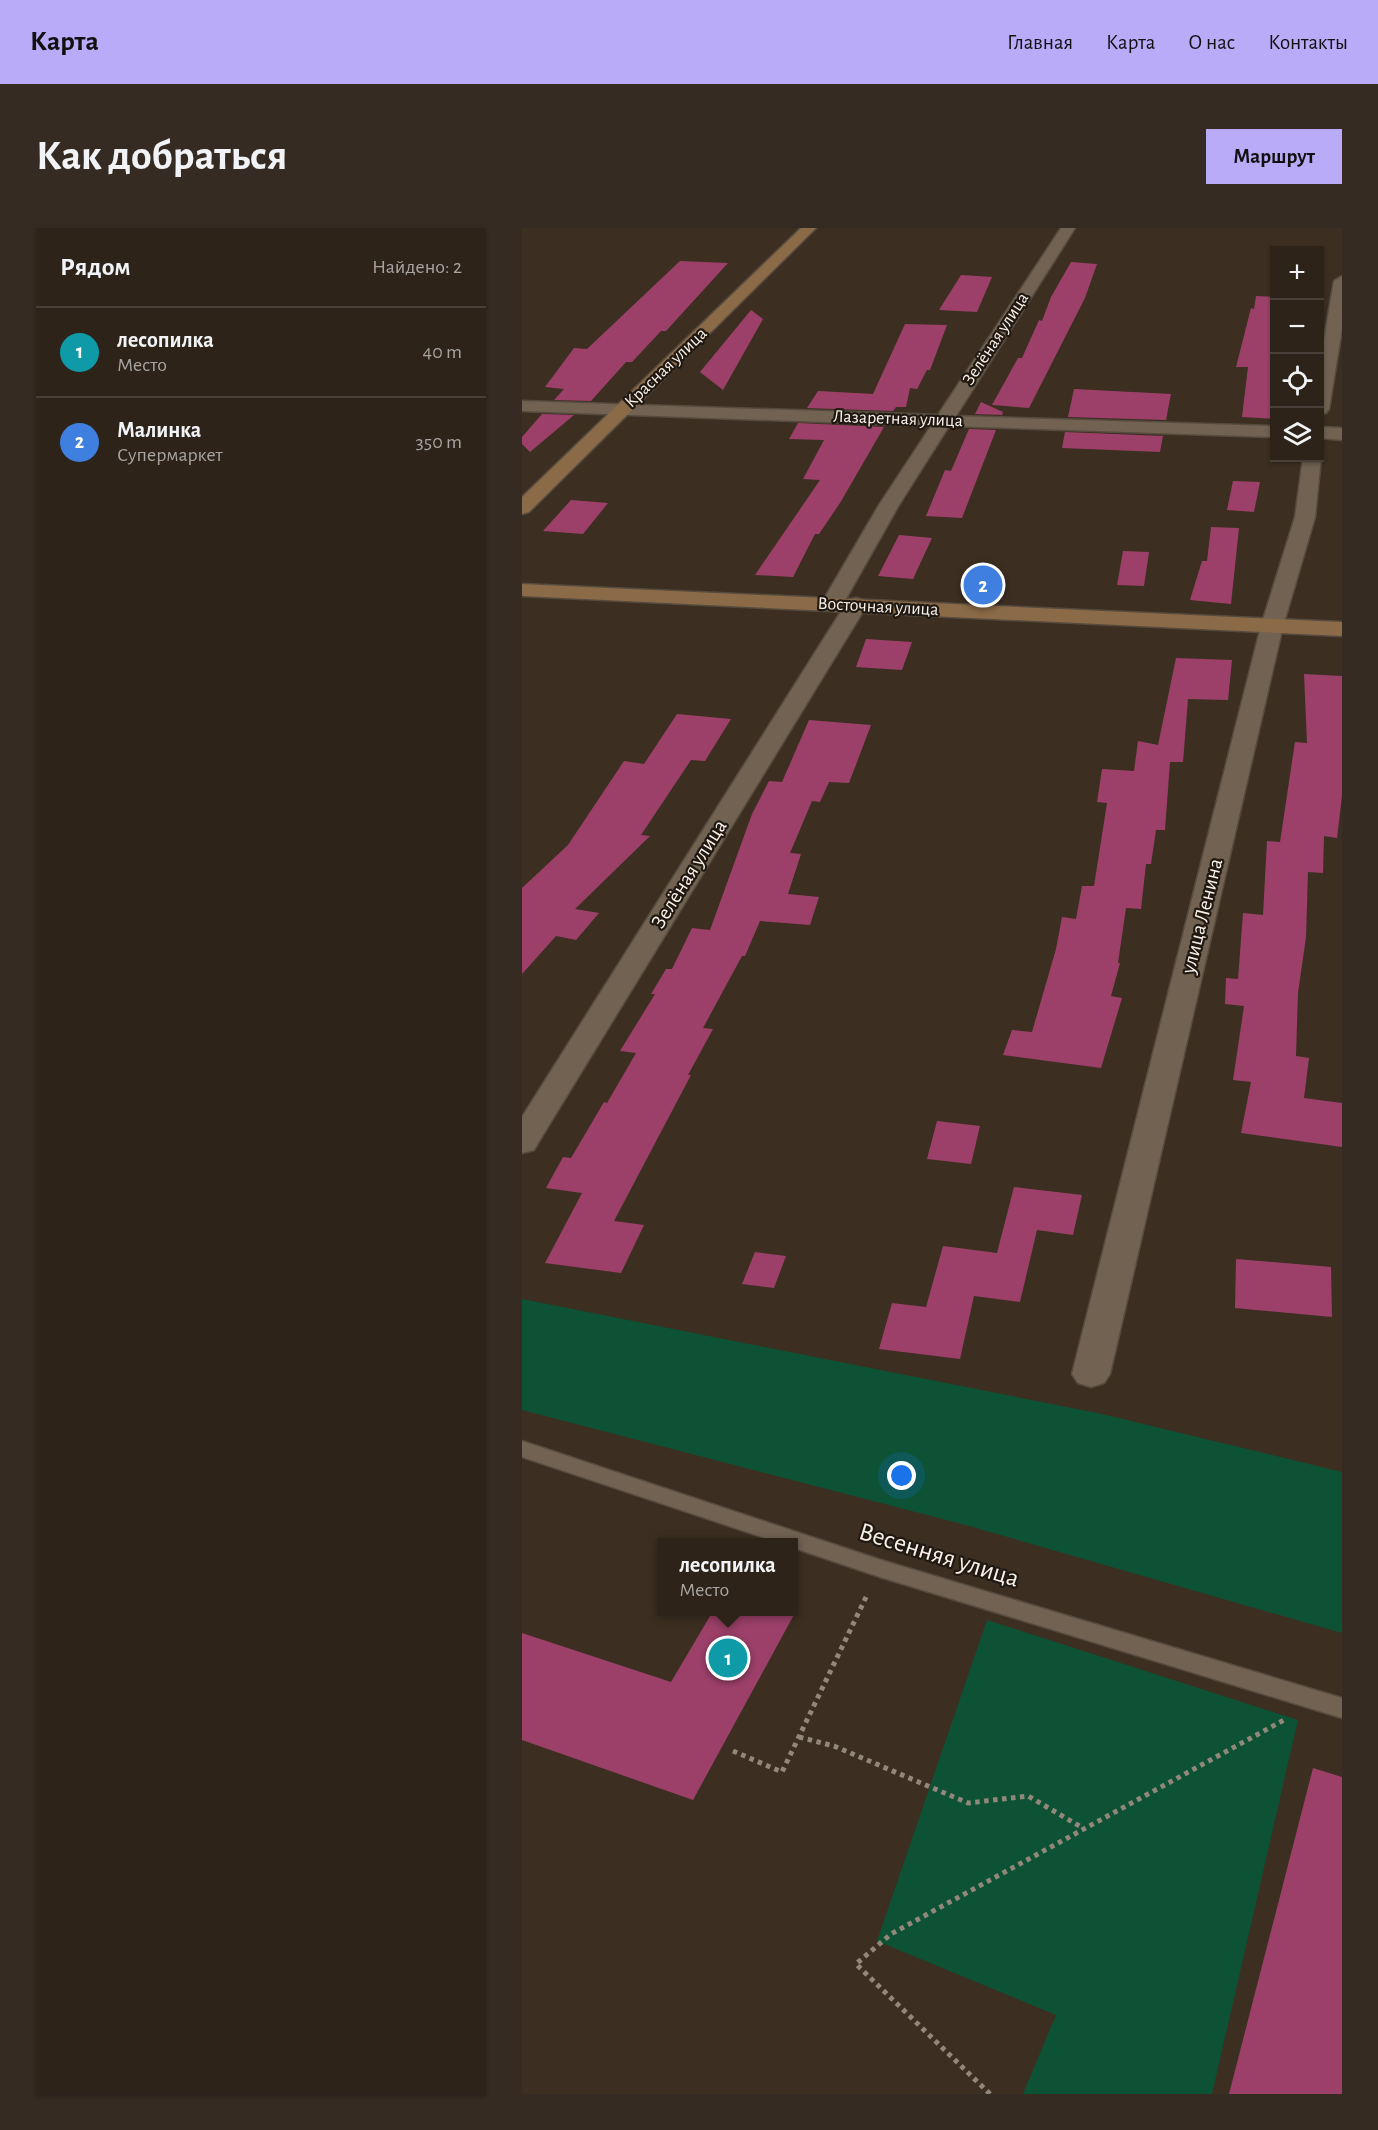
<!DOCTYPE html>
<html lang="ru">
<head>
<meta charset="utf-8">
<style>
  :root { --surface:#2d2319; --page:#352b22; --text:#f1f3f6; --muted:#a7a4a2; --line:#484038; --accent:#b9abf7 }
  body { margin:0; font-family:"Alegreya Sans",sans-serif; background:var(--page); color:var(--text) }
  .controls { position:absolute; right:18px; top:18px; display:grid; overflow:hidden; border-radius:0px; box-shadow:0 2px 4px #0004 }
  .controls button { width:54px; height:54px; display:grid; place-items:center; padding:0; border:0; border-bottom:2px solid var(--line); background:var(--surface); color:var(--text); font:30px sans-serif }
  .you { position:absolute; left:380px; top:1248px; width:21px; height:21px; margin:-15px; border:4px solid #fff; border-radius:50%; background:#1a73e8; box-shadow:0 0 0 9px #1a73e833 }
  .badge { display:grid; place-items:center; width:39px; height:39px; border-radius:50%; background:var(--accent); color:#fff; font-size:20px; font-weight:700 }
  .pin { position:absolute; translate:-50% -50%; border:3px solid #fff; box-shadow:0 2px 6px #0006 }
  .popup { position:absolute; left:135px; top:1310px; width:141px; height:78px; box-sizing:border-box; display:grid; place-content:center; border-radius:0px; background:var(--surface); filter:drop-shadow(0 2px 4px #0005); font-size:20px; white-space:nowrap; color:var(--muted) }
  .popup b { font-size:22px; color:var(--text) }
  .popup::after { content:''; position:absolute; left:50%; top:100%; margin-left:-12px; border:12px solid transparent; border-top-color:var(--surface) }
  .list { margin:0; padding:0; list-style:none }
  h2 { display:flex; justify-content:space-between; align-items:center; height:78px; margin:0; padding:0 24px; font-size:26px }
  h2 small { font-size:20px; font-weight:400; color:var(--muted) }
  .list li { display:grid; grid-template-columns:39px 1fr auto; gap:18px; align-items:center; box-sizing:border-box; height:90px; padding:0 24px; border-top:2px solid var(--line) }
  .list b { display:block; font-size:22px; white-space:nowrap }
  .list p { margin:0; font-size:20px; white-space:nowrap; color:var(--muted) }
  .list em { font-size:20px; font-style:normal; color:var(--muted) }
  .icon { flex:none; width:33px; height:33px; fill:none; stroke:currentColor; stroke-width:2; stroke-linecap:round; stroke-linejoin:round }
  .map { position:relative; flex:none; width:820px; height:1866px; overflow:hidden; border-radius:0px }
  header { display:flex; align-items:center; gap:36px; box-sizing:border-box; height:84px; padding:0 30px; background:var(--accent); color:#111 }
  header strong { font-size:28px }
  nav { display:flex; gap:33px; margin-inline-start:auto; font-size:21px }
  .intro { display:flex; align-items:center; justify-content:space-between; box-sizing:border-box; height:144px; padding:0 36px }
  h1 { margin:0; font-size:42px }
  .button { padding:15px 27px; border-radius:0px; background:var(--accent); color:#111; font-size:21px; font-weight:700 }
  main { display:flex; gap:36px; padding:0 36px }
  aside { flex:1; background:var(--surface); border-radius:0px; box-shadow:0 2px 4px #0004 }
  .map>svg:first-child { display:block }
  .green { fill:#0d5235 }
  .building { fill:#9c4069 }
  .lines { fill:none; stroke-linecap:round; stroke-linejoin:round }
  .lane-casing { stroke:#564b3e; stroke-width:3 }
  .street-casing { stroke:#564b3e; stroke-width:3 }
  .secondary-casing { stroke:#564b3e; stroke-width:3 }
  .path { stroke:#92877b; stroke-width:5; stroke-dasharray:4.5 4.5; stroke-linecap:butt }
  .lane { fill:#716252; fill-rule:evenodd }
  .street { fill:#716252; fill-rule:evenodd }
  .secondary { fill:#8a6a47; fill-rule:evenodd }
  .labels { text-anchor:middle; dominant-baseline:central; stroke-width:4.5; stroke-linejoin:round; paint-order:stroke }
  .far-street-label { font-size:18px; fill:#f9f0e7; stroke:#1f1912 }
  .street-label { font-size:21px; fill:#f9f0e7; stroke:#1f1912 }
  .near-street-label { font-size:26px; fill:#f9f0e7; stroke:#1f1912 }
</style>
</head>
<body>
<header>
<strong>Карта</strong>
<nav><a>Главная</a><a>Карта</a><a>О нас</a><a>Контакты</a></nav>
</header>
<div class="intro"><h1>Как добраться</h1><a class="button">Маршрут</a></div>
<main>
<aside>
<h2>Рядом<small>Найдено: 2</small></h2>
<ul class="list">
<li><span class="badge" style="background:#0f9aa8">1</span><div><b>лесопилка</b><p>Место</p></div><em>40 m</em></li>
<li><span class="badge" style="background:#3f7fe0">2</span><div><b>Малинка</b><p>Супермаркет</p></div><em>350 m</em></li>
</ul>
</aside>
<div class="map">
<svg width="820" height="1866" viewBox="0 0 820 1866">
  <rect width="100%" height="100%" fill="#3c2f21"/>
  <path class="green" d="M0 1071 580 1186 820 1244V1405L440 1296 0 1182Z
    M465 1392 776 1492 690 1866H501L534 1787 355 1713Z"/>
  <path class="building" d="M158 33 206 35 144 103H139L110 134H104L69 173 32 172 42 161 23 159 52 120 65 121Z
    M549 34 575 36 563 70 507 180 470 177 496 130H500L517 92 520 93 529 69Z
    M439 47 470 49 455 84 417 82Z
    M734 68 753 69V191L720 189 726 139H714L729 80 732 81Z
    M229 82 241 91 201 162 178 144Z
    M383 96 425 97 408 142H405L395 161 388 160 384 179H374L371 183 285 180 296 163 351 166Z
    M552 161 649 166 644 192 546 189Z
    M459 174 481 184 480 187 453 186Z
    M20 186 52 187 8 224 0 216V209Z
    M276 195 362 199 318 275 297 306H293L271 349 233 347 298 252 281 251 302 212 267 211Z
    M447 201 474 202 440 290 404 288 423 242 429 243Z
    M543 204 641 208 638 224 540 220Z
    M711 253 738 254 732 284 705 282Z
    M49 272 86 275 61 306 21 303Z
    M689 299 717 300 709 376 668 372 680 333H685Z
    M377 307 410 310 391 351 356 348Z
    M601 323 627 324 622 358 595 357Z
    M344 411 390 414 380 442 334 439Z
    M654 430 710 432 706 472 666 471 661 534H648L643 602H634L629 636H624L619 681 604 680 596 735H598L589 768 600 770 579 840 481 827 490 802 510 804 534 721 540 689 554 691 560 658H572L585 575 575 574 580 541 612 543 616 513 636 517Z
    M782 446 820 448V568L815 610 802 608 801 645 786 644 784 709 776 765 774 828 787 830 782 870 820 875V919L719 905 729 854 711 852 722 778 703 776 704 750 716 751 721 685 741 687 745 613 758 614 773 514 785 515Z
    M155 486 209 491 183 533 169 532 119 607 128 608 53 681 77 685 54 712 34 708 0 746V660L46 617 102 533 122 536Z
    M287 492 349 497 327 555 307 554 298 574 290 573 268 625 279 626 266 666 297 669 288 697 238 693 223 728H220L181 800 191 801 166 847H169L92 993 122 997 99 1045 23 1035 60 965 24 960 41 929 49 930 82 874 85 875 114 825 98 823 133 766H129L144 741H150L170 700 188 702 230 586 247 553 260 554Z
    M415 893 458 898 449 936 405 931Z
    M492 959 560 967 551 1007 515 1002 498 1074 452 1068 438 1131 357 1121 370 1075 404 1079 421 1018 475 1025Z
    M233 1024 264 1028 252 1060 220 1056Z
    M714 1031 809 1039 810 1089 713 1080Z
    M191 1383H274L171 1572 0 1512V1405L149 1454Z
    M791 1540 820 1549V1866H707Z"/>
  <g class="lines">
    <g class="lane-casing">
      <path id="lane" d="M0 1213 359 1332 820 1470V1490L358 1349 272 1320V1314H255L0 1229Z"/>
    </g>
    <g class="street-casing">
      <path id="street" d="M539 0H553L434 188 752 198V209L427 198 377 277 321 376 318 381 310 383 302 381 299 376 357 277 409 198 0 183V173L416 187Z
        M820 48V101L807 181 804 185 798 186V134L812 53Z
        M798 199 820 200V212L798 210Z
        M798 227 799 230 793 289 761 398 588 1146 582 1155 569 1159 556 1155 550 1146 739 398 773 289 781 230H798Z
        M334 370 342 372 345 377 16 915 12 922 0 925V889L323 377 326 372Z"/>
    </g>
    <g class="secondary-casing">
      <path id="secondary" d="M279 0H294L7 284 0 286V269Z
        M0 356 820 394V408L0 368Z"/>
    </g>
    <path class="path" d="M277 1509 312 1518 446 1575 506 1568 561 1600
      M211 1523 260 1544 346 1365
      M468 1866 334 1736 369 1706 762 1492"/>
    <use href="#lane" class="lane"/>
    <use href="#street" class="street"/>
    <use href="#secondary" class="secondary"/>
  </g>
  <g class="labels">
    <g class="far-street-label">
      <text transform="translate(474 111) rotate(-57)">Зелёная улица</text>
      <text transform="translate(144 140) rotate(-44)">Красная улица</text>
      <text transform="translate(376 191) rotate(2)">Лазаретная улица</text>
      <text transform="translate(356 379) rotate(3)">Восточная улица</text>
    </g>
    <g class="street-label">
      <text transform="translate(167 646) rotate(-58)">Зелёная улица</text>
      <text transform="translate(680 688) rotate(-76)">улица Ленина</text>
    </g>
    <g class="near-street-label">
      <text transform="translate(417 1327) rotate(17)">Весенняя улица</text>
    </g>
  </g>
</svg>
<div class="controls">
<button>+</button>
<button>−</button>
<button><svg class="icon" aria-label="locate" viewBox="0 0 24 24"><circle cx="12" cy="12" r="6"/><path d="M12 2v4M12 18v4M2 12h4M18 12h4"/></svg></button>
<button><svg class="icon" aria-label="layers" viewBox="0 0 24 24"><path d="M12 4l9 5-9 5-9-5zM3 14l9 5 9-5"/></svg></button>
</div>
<div class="you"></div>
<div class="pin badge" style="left:206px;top:1430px;background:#0f9aa8">1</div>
<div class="popup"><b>лесопилка</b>Место</div>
<div class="pin badge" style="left:461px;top:357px;background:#3f7fe0">2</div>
</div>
</main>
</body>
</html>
